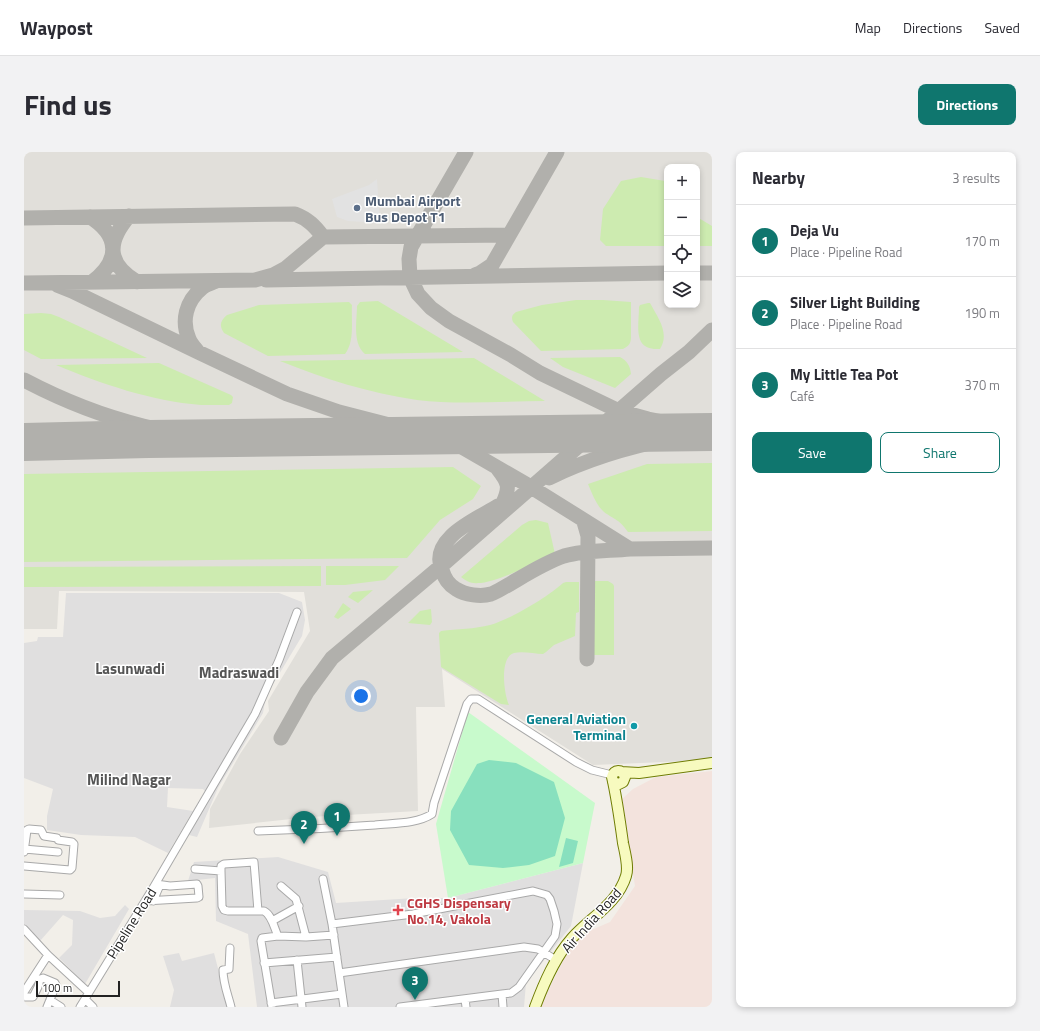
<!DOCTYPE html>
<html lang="en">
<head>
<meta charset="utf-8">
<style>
  :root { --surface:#fff; --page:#f2f2f3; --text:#2b2b33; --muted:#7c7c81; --line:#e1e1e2; --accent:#0f766e }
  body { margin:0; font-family:"Titillium Web",sans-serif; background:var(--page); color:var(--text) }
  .controls { position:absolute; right:12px; top:12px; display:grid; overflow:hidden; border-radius:8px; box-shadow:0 2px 6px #0003 }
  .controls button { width:36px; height:36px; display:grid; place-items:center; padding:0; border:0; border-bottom:1px solid var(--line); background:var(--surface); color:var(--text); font:20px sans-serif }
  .scale { position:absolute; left:12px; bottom:10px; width:84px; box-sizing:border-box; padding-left:4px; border:2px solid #222; border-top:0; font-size:11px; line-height:14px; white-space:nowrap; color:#222; -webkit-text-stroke:3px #fff; paint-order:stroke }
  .you { position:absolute; left:337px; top:544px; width:14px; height:14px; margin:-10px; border:3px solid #fff; border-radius:50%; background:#1a73e8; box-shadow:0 0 0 6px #1a73e833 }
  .badge { display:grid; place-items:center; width:26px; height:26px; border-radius:50%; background:var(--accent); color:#fff; font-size:13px; font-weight:700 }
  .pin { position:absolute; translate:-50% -33px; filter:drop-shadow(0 1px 2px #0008) }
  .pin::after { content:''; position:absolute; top:21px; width:14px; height:12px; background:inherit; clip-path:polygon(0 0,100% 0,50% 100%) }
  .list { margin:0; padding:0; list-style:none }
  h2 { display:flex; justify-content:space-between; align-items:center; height:52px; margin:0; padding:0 16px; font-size:17px }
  h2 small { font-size:13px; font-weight:400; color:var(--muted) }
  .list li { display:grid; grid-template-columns:26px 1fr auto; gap:12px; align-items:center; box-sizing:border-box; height:72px; padding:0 16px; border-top:1px solid var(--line) }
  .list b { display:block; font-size:15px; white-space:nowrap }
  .list p { margin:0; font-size:13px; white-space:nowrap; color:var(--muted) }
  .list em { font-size:13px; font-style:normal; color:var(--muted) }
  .actions { display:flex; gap:8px; padding:12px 16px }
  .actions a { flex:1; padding:9px 0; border:1px solid var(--accent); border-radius:8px; text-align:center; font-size:14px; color:var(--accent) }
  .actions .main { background:var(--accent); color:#fff }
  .icon { flex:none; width:22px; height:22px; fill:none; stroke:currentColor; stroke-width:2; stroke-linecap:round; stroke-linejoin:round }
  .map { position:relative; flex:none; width:688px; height:855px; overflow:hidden; border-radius:8px }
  header { display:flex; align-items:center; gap:24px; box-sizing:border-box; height:56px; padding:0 20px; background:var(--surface); border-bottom:1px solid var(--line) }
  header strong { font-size:19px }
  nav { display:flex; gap:22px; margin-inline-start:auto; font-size:14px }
  .intro { display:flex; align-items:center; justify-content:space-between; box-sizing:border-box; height:96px; padding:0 24px }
  h1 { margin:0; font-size:28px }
  .button { padding:10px 18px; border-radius:8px; background:var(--accent); color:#fff; font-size:14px; font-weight:700 }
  main { display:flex; gap:24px; padding:0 24px }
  aside { flex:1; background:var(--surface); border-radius:8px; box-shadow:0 2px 6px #0003 }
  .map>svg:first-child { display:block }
  .residential { fill:#e0dfdf }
  .military { fill:#f3e3dd }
  .airport { fill:#e1dfda; fill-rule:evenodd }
  .grass { fill:#cdebb0 }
  .park { fill:#c8facc }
  .pitch { fill:#88e0be }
  .parking { fill:#e2e2e2 }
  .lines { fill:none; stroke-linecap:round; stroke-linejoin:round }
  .taxiway { stroke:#b1b0ac; stroke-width:15 }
  .runway { stroke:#b1b0ac; stroke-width:38 }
  .street-casing { stroke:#a9a9a9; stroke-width:9 }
  .secondary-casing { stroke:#707d05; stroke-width:12 }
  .street { stroke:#fff; stroke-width:7 }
  .secondary { stroke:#f7fabf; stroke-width:10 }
  .service-dot { fill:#5c6f8a; stroke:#fff; stroke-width:1.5 }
  .culture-dot { fill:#0f9aa8; stroke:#fff; stroke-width:1.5 }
  .health-dot { fill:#e0444e; stroke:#fff; stroke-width:1.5 }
  .labels { text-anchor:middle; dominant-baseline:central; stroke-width:3; stroke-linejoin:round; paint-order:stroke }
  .service-label { font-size:14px; font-weight:bold; fill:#4e5e75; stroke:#fff; text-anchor:start }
  .culture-label { font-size:14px; font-weight:bold; fill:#0d838f; stroke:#fff; text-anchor:end }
  .health-label { font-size:14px; font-weight:bold; fill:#be3a42; stroke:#fff; text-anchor:start }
  .street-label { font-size:14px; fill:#222; stroke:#fff }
  .neighbourhood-label { font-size:15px; font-weight:bold; fill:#555; stroke:#fff }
</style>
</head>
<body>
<header>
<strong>Waypost</strong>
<nav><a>Map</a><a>Directions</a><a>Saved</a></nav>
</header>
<div class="intro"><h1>Find us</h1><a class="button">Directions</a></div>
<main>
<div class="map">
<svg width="688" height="855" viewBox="0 0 688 855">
  <rect width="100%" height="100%" fill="#f2efe9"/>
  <path class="residential" d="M42 441H255L278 450 281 468 278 484 242 544 239 561 194 636 173 685 161 682 183 642 179 637 144 636 143 655 169 659 144 701 111 685 57 683 23 678V664L29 637 0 626V491L13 489 14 485H39Z
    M254 705 304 720 312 751 391 746H424L559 711 547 774 502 831 500 855H233L224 782 192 769 191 726 164 729 170 710Z
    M101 753 105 757 61 832 35 806 48 793 49 768 39 763 16 789 0 772V758L56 759 76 766 91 764Z
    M155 801 158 809 190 801 204 855H146L150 838 139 804Z"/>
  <path class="military" d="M688 619V855H516L551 785 586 770 611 734 597 648 609 637 632 625Z"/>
  <path class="airport" d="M0 0H688V608L569 613 418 517 421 555H392L394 659 286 665 185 676 186 657 216 602 245 559 244 549 286 479 280 440 35 439 33 477H0ZM643 15H673V153H643Z"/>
  <path class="grass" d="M617 25 641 29 643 32V94H582L576 88 579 57 597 29Z
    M673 65 688 74V94H673Z
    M552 148H579L607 150V185C607 191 605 194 599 197L517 199 489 170C487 165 488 163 492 160L518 153Z
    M354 149 439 200 341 202C328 191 333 168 333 154L336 150Z
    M325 150 328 153C327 169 331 189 321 202L244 204 200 181C195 174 196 169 203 163L235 153Z
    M624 151H626C634 166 646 181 636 197 608 199 615 174 615 155L616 153Z
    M17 161 27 162 35 165 123 206 17 207 0 198V162Z
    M596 205C603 209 606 213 607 222L591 236 539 215 526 206Z
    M450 206 521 249C480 249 434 253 393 248 345 241 301 227 256 209Z
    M135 211 207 243 209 245 208 251 205 253C196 253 187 253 177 253 127 249 78 232 32 213Z
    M688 311V379L604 380C595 367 591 368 580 360 572 353 568 341 564 332L623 312Z
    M429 315 457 334 449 347 416 368 383 406 0 410V322Z
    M512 368 524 371 531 402C513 410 472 431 454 431 448 432 442 429 437 425L498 373 505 369Z
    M297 414V434L0 435V415Z
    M302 414H375L361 428 321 433H302Z
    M567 429H584L589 432 590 434V503H567Z
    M542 430H555V460L552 461 551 484 530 493 522 500 519 502C511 502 499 499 490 501 475 505 480 543 485 553L477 552 417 515 415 483V481L417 479C433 477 451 477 466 473 485 468 524 445 539 431Z
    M349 438 334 451 324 445 329 440Z
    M319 451 327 457 314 467 310 465Z
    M407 457 408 470 406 473 384 471 396 459Z"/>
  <path class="park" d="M444 560 571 651 559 711 424 746 412 672Z"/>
  <path class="pitch" d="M465 608 492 611 530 630 541 666 531 704 505 713 479 716 445 713 426 678 427 659 453 612Z
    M542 686 554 689 549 711 535 715Z"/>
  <path class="parking" d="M353 27 356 71 324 69 313 65 308 47 345 33Z"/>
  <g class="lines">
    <path class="taxiway" d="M442 0 387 95 385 107 386 125 394 142 407 156 425 169 487 203 516 221 595 259 624 267 664 275 683 277
      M105 64C83 90 82 111 113 130
      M66 65C96 84 96 109 68 130
      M0 66 271 62C284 67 291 74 299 85
      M673 121H688
      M451 123 456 121 468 113 533 0
      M242 128 643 121
      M0 131 231 128 249 123 262 116 299 85 485 83
      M33 133 48 139 174 200 263 242 315 260 377 276 439 284
      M174 200C171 196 167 192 165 187 157 169 162 149 178 136 181 133 187 131 192 129
      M0 228C38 248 78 264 119 274 148 281 178 284 207 287
      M420 286 431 291 507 335 606 397 688 396
      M474 317C485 331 486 335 479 351
      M525 326C562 308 604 295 645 287 659 285 674 284 688 282
      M474 354C453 367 405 386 418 418 421 427 424 432 432 437 441 443 457 445 467 442 473 440 480 435 486 432 503 422 520 411 540 404 561 398 584 399 606 397
      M560 370 564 384 563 507
      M257 586 283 540 308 506 416 415 637 222 665 200 688 178"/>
    <path class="runway" d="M0 290 124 287 688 280"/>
    <g class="street-casing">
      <path id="street" d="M234 679C273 678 312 676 351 673 369 671 393 672 408 662L410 651 443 552 447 547H454L552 610 568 618 588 623
        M0 697 34 700
        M0 700 3 678 5 677 17 678 20 684 33 686 34 688 48 690 50 692 48 716 46 718 0 714
        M171 717 197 719 198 754 200 758 204 759H240C248 763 250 776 254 784L282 785 310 783
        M197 719V714L200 712 230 710 234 759
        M299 727 308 772 320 855
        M257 734 272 747 282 785
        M0 742 36 743
        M121 749 173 746 175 745 174 734 173 732 146 734 132 732
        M129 749 136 733
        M248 769 275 754
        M308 772 389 762 509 739 523 743 526 747 530 759 533 772 531 784 495 835 487 841 478 842 376 855
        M0 777 24 803 64 840
        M206 796 205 817 199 818C199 831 204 843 207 855
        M273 808 278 855
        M240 811 313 805
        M315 821 500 795 514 797 532 808
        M0 840 24 803
        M478 842 479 855
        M0 845H9L14 835 16 827 19 826 31 831 32 833 23 855
        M61 847 69 855
        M441 847 442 855
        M26 848 37 855
        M247 851 318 842
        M56 855 129 736 231 562 255 508 273 460
        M248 855 237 789 238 786 254 784"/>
    </g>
    <g class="secondary-casing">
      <path id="secondary" d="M597 620 615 621 688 611
        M511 855C520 831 531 805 548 786 566 766 594 751 602 724 605 715 601 701 599 691 596 669 593 647 588 625 590 617 598 617 601 625L599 630 595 632 589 630"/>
    </g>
    <use href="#street" class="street"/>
    <use href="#secondary" class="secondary"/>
  </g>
  <circle class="service-dot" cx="333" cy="56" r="4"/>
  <circle class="culture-dot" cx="610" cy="574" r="4"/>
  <path class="health-dot" d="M372 752h4v4h4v4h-4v4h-4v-4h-4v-4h4z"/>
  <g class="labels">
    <g class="service-label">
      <text x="341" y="48">Mumbai Airport<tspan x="341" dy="16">Bus Depot T1</tspan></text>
    </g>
    <g class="culture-label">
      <text x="602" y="566">General Aviation<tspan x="602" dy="16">Terminal</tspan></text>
    </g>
    <g class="health-label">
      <text x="383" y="750">CGHS Dispensary<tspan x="383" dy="16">No.14, Vakola</tspan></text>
    </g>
    <g class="street-label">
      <text transform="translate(567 768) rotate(-48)">Air India Road</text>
      <text transform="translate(107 771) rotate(-58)">Pipeline Road</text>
    </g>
    <g class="neighbourhood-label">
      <text x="106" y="516">Lasunwadi</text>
      <text x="215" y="520">Madraswadi</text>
      <text x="105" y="627">Milind Nagar</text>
    </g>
  </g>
</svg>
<div class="controls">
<button>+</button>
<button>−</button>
<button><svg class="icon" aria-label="locate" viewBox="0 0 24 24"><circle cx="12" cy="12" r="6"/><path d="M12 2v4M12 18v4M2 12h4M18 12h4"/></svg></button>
<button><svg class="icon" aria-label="layers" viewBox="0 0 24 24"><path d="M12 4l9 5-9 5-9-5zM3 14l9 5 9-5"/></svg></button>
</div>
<div class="scale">100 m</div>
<div class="you"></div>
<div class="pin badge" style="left:313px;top:684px">1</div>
<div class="pin badge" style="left:280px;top:692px">2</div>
<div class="pin badge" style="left:391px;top:848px">3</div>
</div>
<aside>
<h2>Nearby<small>3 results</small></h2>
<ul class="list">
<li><span class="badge">1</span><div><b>Deja Vu</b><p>Place · Pipeline Road</p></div><em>170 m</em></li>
<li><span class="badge">2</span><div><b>Silver Light Building</b><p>Place · Pipeline Road</p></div><em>190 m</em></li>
<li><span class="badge">3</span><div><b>My Little Tea Pot</b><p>Café</p></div><em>370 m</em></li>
</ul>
<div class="actions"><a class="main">Save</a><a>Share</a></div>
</aside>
</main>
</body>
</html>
